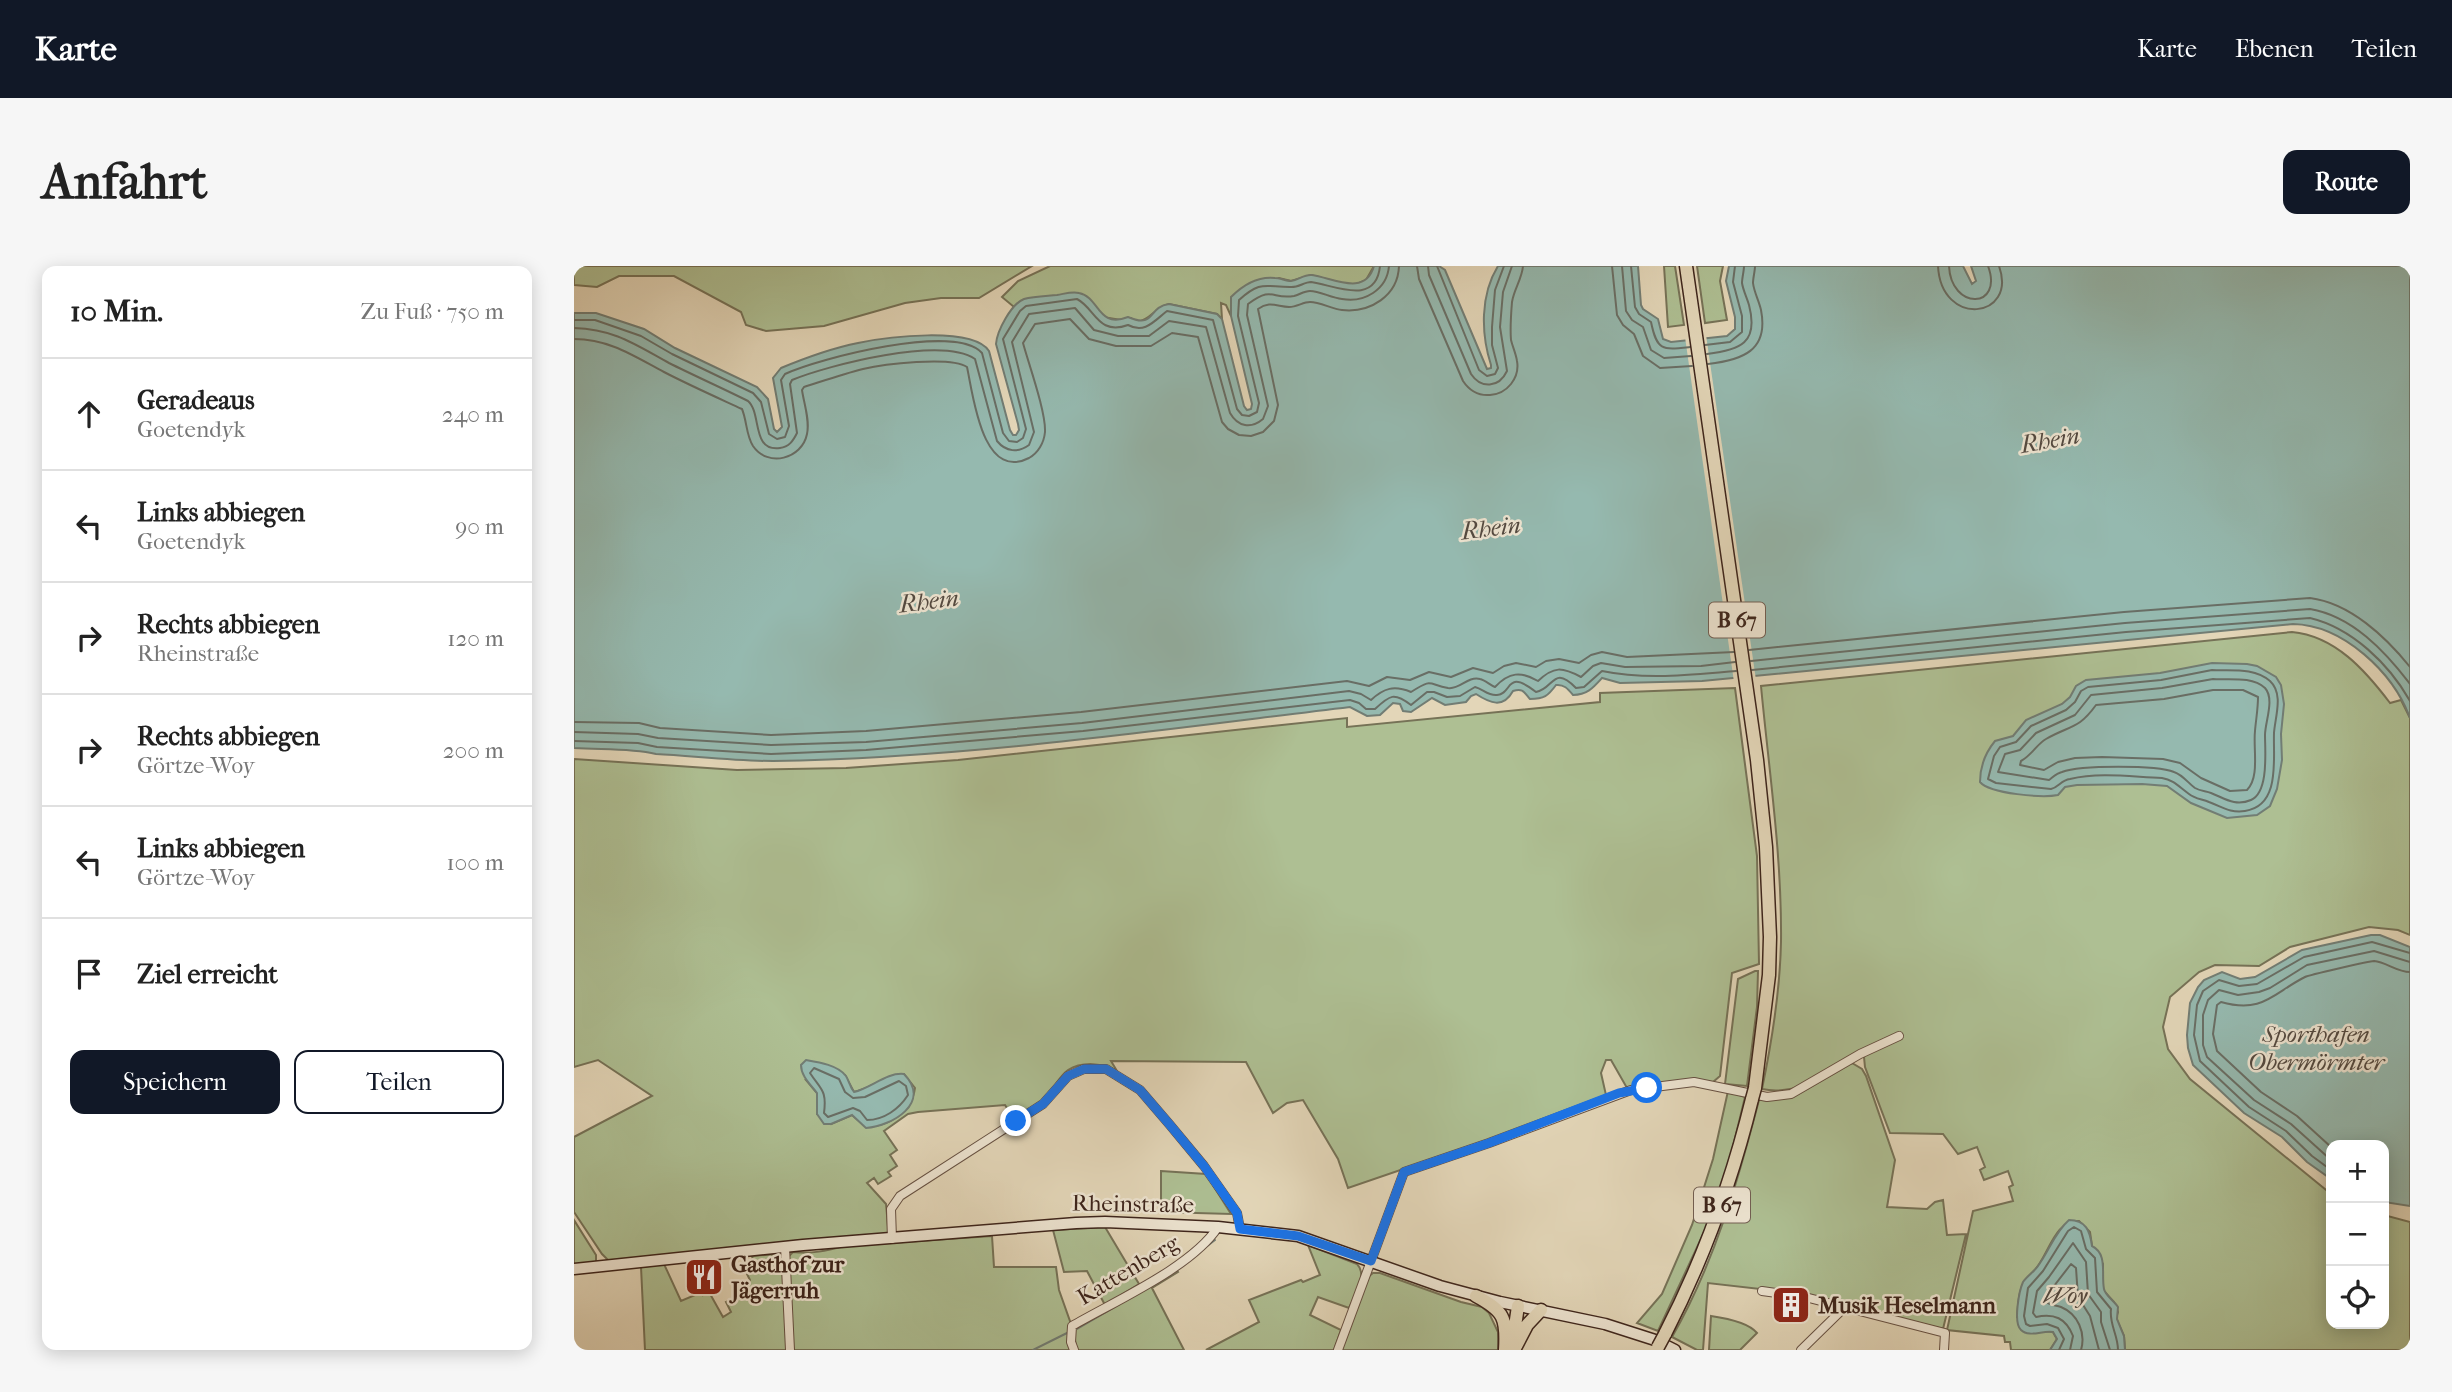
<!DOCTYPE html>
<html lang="de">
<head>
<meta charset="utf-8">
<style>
  :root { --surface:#fff; --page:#f6f6f6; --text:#222; --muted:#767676; --line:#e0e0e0; --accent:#111827 }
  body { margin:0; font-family:"IM FELL French Canon",serif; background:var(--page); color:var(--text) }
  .controls { position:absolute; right:21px; bottom:21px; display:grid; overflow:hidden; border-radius:14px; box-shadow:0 4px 18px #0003 }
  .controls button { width:63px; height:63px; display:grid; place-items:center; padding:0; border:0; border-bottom:2px solid var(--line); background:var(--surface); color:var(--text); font:35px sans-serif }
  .stop { position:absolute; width:21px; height:21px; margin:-16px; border:5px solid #1a73e8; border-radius:50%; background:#fff }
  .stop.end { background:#1a73e8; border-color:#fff; box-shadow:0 2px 7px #0008 }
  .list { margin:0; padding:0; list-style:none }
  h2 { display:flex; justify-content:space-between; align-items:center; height:91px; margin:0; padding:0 28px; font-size:30px }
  h2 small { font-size:23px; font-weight:400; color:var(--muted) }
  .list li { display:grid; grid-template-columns:46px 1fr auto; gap:21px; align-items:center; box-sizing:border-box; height:112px; padding:0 28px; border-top:2px solid var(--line) }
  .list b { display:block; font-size:26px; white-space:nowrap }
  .list p { margin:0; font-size:23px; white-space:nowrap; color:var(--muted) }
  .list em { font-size:23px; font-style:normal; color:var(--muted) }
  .actions { display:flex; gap:14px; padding:21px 28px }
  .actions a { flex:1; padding:16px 0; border:2px solid var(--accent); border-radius:14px; text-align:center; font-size:24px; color:var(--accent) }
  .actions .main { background:var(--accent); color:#fff }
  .icon { flex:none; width:38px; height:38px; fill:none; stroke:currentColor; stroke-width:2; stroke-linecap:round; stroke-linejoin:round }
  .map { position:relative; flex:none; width:1836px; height:1084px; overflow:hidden; border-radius:14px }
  header { display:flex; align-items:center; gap:42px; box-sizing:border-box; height:98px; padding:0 35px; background:var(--accent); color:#fff }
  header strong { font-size:33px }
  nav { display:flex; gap:38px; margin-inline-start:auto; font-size:24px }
  .intro { display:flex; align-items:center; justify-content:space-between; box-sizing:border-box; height:168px; padding:0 42px }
  h1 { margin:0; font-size:49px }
  .button { padding:18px 32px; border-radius:14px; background:var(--accent); color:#fff; font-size:24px; font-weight:700 }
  main { display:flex; gap:42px; padding:0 42px }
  aside { flex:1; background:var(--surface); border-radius:14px; box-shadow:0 4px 18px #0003 }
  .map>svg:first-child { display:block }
  .green { fill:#aebf93; stroke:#767257; stroke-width:2; fill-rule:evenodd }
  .water { fill:#95b9af; stroke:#727d74; stroke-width:2 }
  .pier { fill:#e3d6b8 }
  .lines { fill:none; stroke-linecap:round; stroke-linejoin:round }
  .shore { stroke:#696e65; stroke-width:2 }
  .stream { stroke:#727d74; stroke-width:2 }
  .minor-casing { stroke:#665042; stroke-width:10 }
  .secondary-casing { stroke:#3d241b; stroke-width:13 }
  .primary-casing { stroke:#3d241b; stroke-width:15 }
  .minor { stroke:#ede4d1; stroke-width:8 }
  .secondary { stroke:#ede4d1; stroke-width:10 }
  .primary { stroke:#e3d6b8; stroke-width:12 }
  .primary-bridge-casing { stroke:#3d241b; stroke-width:15; stroke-linecap:butt }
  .primary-bridge { stroke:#e3d6b8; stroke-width:12 }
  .route { stroke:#1a73e8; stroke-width:9 }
  .labels { text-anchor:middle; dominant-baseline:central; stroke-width:5; stroke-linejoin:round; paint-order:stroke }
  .shield { fill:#ede4d1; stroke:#725e52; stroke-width:2 }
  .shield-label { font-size:21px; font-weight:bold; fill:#3d241b }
  .street-label { font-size:23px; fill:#3d241b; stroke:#ede4d1 }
  .poi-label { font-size:23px; font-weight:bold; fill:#3d241b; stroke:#ede4d1; text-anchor:start }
  .water-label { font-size:24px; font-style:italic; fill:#534940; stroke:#ede4d1 }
</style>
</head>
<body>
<header>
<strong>Karte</strong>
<nav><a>Karte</a><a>Ebenen</a><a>Teilen</a></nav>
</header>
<div class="intro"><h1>Anfahrt</h1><a class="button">Route</a></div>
<main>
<aside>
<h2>10 Min.<small>Zu Fuß · 750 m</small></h2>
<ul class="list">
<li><svg class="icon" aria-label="ahead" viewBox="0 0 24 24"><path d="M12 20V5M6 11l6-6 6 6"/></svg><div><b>Geradeaus</b><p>Goetendyk</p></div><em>240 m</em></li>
<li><svg class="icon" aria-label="left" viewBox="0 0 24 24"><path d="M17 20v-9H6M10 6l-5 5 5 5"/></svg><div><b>Links abbiegen</b><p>Goetendyk</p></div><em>90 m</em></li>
<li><svg class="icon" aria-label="right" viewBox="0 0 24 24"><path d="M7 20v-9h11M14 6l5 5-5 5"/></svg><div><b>Rechts abbiegen</b><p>Rheinstraße</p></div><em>120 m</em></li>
<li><svg class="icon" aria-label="right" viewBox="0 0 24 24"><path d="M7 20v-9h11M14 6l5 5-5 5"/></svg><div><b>Rechts abbiegen</b><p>Görtze-Woy</p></div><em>200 m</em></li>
<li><svg class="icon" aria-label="left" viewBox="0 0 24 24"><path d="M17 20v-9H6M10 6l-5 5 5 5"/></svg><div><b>Links abbiegen</b><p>Görtze-Woy</p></div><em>100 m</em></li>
<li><svg class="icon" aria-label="arrive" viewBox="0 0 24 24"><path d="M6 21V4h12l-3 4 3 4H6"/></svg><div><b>Ziel erreicht</b></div></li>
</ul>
<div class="actions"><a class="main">Speichern</a><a>Teilen</a></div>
</aside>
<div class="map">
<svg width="1836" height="1084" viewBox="0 0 1836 1084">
  <rect width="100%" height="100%" fill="#e3d6b8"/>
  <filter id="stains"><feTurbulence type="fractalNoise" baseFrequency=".00286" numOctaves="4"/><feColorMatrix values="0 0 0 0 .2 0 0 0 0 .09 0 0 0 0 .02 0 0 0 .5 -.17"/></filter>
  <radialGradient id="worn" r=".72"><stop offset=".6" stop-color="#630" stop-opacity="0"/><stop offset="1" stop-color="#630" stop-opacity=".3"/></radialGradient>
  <path class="green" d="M0 0H458L405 32H367L331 37 250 60 192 65 172 59 167 46 100 10H45L23 21 0 19Z
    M476 0H800L792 14 783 18H771L737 9 717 15 705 12 658 31 657 50 652 39 647 37 648 53 643 48 595 38C582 40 577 54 563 56L557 52 547 54 529 51 512 30 444 37 440 41 428 31 444 15Z
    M1090 0H1101L1110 59 1094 61Z
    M1123 0H1149L1146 15 1153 54 1131 57Z
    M1718 366C1761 370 1791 404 1816 437L1827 434 1836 452V669L1824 664 1795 661 1716 681 1685 700 1641 699 1625 706 1596 731 1589 761 1594 783 1616 813 1757 928V1058H1810V949L1836 956V1084H1551L1550 1070 1542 1052 1544 1046 1540 1036 1529 1024V998L1518 980 1516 966 1505 955C1482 953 1475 986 1463 1001 1459 1007 1452 1011 1449 1018 1444 1027 1444 1040 1443 1051L1461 1067 1472 1065 1479 1066 1483 1073 1476 1084H1437L1436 1076H1431L1430 1070 1373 1064 1399 945 1439 935 1435 921 1439 919 1434 905 1410 914 1406 904 1411 901 1403 881 1384 888 1369 868 1316 867 1291 801 1290 791 1292 787C1260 804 1226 831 1188 823 1198 775 1206 726 1207 676 1208 590 1195 505 1187 420Z
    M1161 422 1183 590 1185 698 1158 707 1146 810 1139 816 1053 822 1037 794H1032L1027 807 1032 829 914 874 774 922 764 893 729 834 713 837 699 847 672 796 537 795 543 805C530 797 508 795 494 804 484 811 478 826 469 834 461 842 449 847 440 853L431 839 344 846 334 848 310 865 323 884 316 889 323 900 314 906 317 910 304 918 300 912 293 917 312 938 314 960 322 969C302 971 281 974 261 974 233 974 224 972 196 980L35 995 28 988 0 946V871L78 830 24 794 0 801V493L163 504 272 502 384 494 773 452V461L1026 436V427ZM330 808 341 822C338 846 315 860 292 861L278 849 257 858 243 848V827L232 814 271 809 280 826C298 822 311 809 330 808Z
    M1181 705H1184L1183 741 1173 820 1151 818 1164 713Z
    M1278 797 1288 803 1292 810 1321 894 1313 941 1353 943 1361 936 1369 934 1373 969 1392 968 1369 1063 1231 1028 1134 1017 1129 1084H1123L1098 1071C1140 998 1164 915 1185 834L1219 831Z
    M1154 825 1171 831 1155 897 1132 962 1084 1065 1063 1057 1088 1028 1118 959 1139 893Z
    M587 905 632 908 657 948 587 946Z
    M0 954 22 989V997L0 1000Z
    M531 961 565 1018 531 1039 513 1005 490 1006 479 964Z
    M418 970 420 1001H482L485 1024 497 1058 498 1084H218L213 992 219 986C238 988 252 985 270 980Z
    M734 979 783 998C794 1009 781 1029 775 1042L744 1031 736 1049 767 1064 760 1084H632L685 1056 675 1034 727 1014 729 1016 746 1009Z
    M205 988 209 992 213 1084H71L67 1001 90 998 107 1035 128 1026 129 1029 135 1026 149 1051 157 1046 152 1036 168 1029 176 1014 171 1004 180 999 178 990Z
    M602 1003 604 1006 578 1022 610 1084H502L500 1063Z
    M799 1007H806L887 1036 908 1041 915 1047 924 1066V1084H767L794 1011Z
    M1137 1050C1151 1052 1174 1056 1183 1067L1166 1084H1135Z"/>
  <path class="water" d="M800 0H865L871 4 913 103 917 102V99C907 68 906 29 924 0H1064L1067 39 1069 43 1084 53 1089 73 1097 76 1153 70 1161 63V51L1152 15 1155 0H1389L1398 18 1402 15 1397 0H1836V452C1819 406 1769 359 1719 358L1128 415 1046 417 1028 412C1019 422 1013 429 999 429 994 423 990 418 982 419 974 430 970 433 956 433 950 426 949 422 939 425 929 443 916 437 902 428L897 430 892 436 871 439 858 432 837 446 829 445 826 438 819 437 806 449 793 450 776 441C585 464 392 492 199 495 160 495 120 490 82 488 55 482 27 484 0 482V47H22L70 63 101 82 183 121 194 133 200 163 203 166 208 161 199 112 207 102C231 92 259 82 284 77 312 71 398 60 415 85L436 164 439 169H442L445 164 444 158 422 78C423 65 437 38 450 33 460 30 473 30 483 29 490 28 498 25 505 27 526 31 523 63 554 51 582 63 573 41 595 38L643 48 648 53 670 140 673 144 677 143 678 138 657 50V31C669 19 684 10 701 12 706 12 712 15 717 15 725 14 730 8 738 9 759 12 791 31 800 0Z
    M1638 397 1673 398 1683 400 1702 411 1707 419 1710 438 1707 468 1708 494 1703 523 1696 540 1683 549 1653 552 1617 537 1593 520 1568 518 1503 519 1491 521 1484 529C1469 532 1416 528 1406 516 1406 501 1412 486 1421 475L1439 470 1452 454 1488 438 1496 431 1502 420 1512 414 1586 407Z
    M1797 669H1806L1836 681V940L1810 936V879H1757V913L1733 896 1708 871 1670 847 1619 799 1614 782 1613 769 1616 737 1624 721 1630 714 1648 706 1666 713 1681 711 1728 684Z
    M232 794C244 796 264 799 272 810 275 815 276 821 280 826 297 822 313 806 330 808 358 837 318 860 292 862L278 849 257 858H250L243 848V827C236 818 227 810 227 799Z
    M1495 954C1512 954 1516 965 1518 980 1534 988 1527 1008 1530 1023 1531 1029 1540 1035 1544 1041L1543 1053 1550 1070 1551 1084H1476L1483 1073 1479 1066C1469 1064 1455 1072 1447 1064 1439 1057 1445 1025 1449 1016 1453 1010 1460 1006 1464 1000 1475 985 1481 966 1495 954Z"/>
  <path class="pier" d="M1132 69 1182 414 1160 416 1111 71Z"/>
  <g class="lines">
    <path class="shore" d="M843 0 845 13 889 115C895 124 904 130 916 129 933 128 946 112 943 95 942 88 939 82 937 74 936 62 937 48 938 36 940 23 948 13 949 0
      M854 0 855 9 897 108C907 123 925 122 933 105L926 61 929 26 938 0
      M863 0 905 104 913 110 921 108 924 102 918 79V61L921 24 930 0
      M1038 0 1043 49 1049 59 1060 68 1069 90 1086 102 1118 100
      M1048 0 1052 45 1058 54 1069 61 1077 84 1090 92 1117 90
      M1057 0 1061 41 1065 48 1077 56C1083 85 1088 84 1116 81
      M1364 0C1367 62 1444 53 1425 0
      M1375 0C1377 45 1430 43 1414 0
      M0 54H21L67 70 98 88 179 127 187 136 195 168 203 173 211 171 215 160 207 114 211 108C246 92 381 57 408 87L429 167 435 175 443 176 449 172 452 163 429 73 446 45 452 40 503 33C521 42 524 70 554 59 571 68 580 55 593 45L639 54 663 143 668 149 675 150 683 146 685 137 664 50 665 34C687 14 691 21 716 21 724 22 730 16 737 16 760 19 802 41 806 0
      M0 62C40 63 62 79 95 97 121 110 148 122 174 135 188 147 177 186 206 182 215 181 219 175 223 167L216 118 218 114C255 99 367 70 401 93L423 175C432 186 444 187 455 179L460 166 438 76 455 48 501 42 520 64 544 70H575L595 55 632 61 656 147C664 161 677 163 689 153L694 140 673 49 674 38C700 19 697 34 720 30 725 29 730 25 736 25 746 25 757 32 768 33 790 37 813 24 815 0
      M0 73C35 73 60 90 90 106 115 119 142 131 168 143 173 155 172 169 179 180 194 202 228 193 233 168 236 154 230 138 228 124L230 121C249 115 269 108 289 103 309 98 377 90 393 101 399 128 408 216 455 192 464 187 470 177 471 166 472 146 455 99 449 77L461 58 496 53 515 73 542 80H577L598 67 624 71 648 156 654 163 665 169 677 170 689 166 700 155 704 139 684 43C695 35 702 40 715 41 723 41 729 36 736 36 746 36 758 43 768 44 796 47 824 30 825 0
      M1131 79 1156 76 1168 66V50L1159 16 1161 0
      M1133 88C1166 84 1185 77 1175 39 1173 32 1169 24 1168 17 1168 12 1170 5 1170 0
      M1134 98C1168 94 1195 85 1187 44 1185 35 1180 26 1179 17 1179 12 1181 5 1181 0
      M1175 384 1550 346 1736 332C1776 337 1812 371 1836 401
      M1177 395 1551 357 1736 343C1778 350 1811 385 1836 418
      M1178 404 1552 366 1736 352C1778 362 1815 398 1836 435
      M1638 404C1657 405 1680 401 1696 415 1710 428 1701 451 1700 467 1699 492 1707 540 1671 545 1655 547 1649 541 1635 536 1628 533 1621 533 1615 528 1605 521 1600 514 1588 512 1558 511 1526 506 1496 513 1487 514 1485 521 1477 523L1422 517 1414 513 1420 490 1426 481 1442 476 1457 460 1492 444 1501 436 1507 425 1514 421 1587 414Z
      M1639 413C1655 414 1678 410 1691 422 1701 433 1691 456 1691 469 1691 485 1695 526 1677 534 1661 541 1650 532 1637 527 1631 525 1626 525 1621 522 1614 517 1609 509 1600 506 1583 499 1506 499 1488 506 1483 507 1479 511 1475 514L1424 506 1431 488 1446 484 1462 467 1501 449 1517 429 1588 422Z
      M1639 424H1669L1684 431C1684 443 1682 453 1681 465 1679 483 1686 511 1673 524L1656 525 1627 512 1606 497 1589 493 1528 491 1501 492 1484 496 1470 504 1446 499 1447 495C1458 489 1463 478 1472 473 1496 459 1504 464 1522 439L1590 433Z
      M0 456 65 457 86 462 197 469 292 465 507 446 773 415 795 420 813 411 836 414 855 406 877 411 899 402 919 407 930 400 942 397 962 401 972 395 985 393 1005 397 1017 389 1028 386 1053 391 1160 386
      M0 466 64 468 84 472 197 479 292 476 508 457 775 425 787 428 797 434C810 422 820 419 837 426 859 412 853 418 874 422 886 424 893 410 906 413 911 414 916 419 921 421 935 406 947 405 964 415 980 400 988 401 1007 411L1019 400 1027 397 1051 401 1127 400 1161 396
      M0 475 64 477 83 481 197 488 292 484 509 465 776 434 785 437 792 443H801C816 429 820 426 837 439L853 426H860L873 431 886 430 901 421C909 423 914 430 923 429 939 428 931 402 962 426 980 423 979 398 1002 422L1010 421 1028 405C1071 414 1118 409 1162 405
      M240 802 265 813 271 826 279 832 291 831 325 815 332 820 334 829C325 843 310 854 293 854L286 845 279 842 254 851 250 847C253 824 247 824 236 807Z
      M1757 881 1723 850 1687 826 1643 785 1639 768 1643 739 1647 736C1689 748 1699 727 1731 711 1735 709 1796 695 1800 695 1812 696 1823 706 1836 706
      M1757 894 1717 858 1680 834 1633 791 1629 779V749L1634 734 1645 724 1664 729 1685 726 1696 722 1733 699 1800 685 1836 696
      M1757 904 1738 890 1712 865 1675 841 1626 795 1620 769 1623 739 1629 725 1645 714 1665 720 1683 718 1730 691 1798 676 1836 687
      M1485 1084 1490 1073 1484 1062 1473 1058 1456 1060 1452 1058 1450 1050 1454 1022 1469 1005 1494 965 1500 961 1507 965 1512 983 1521 992 1523 1026 1537 1043C1535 1058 1544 1069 1544 1084
      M1496 1084 1499 1070C1492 1052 1480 1047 1462 1051L1459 1047 1463 1025 1475 1011 1499 977 1512 996 1514 1028 1527 1046V1056L1536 1084
      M1507 1084C1512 1067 1504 1048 1487 1041 1481 1039 1476 1039 1472 1036L1473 1029 1497 998 1502 1002 1504 1031 1516 1050 1525 1084"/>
    <path class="stream" d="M628 984 641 974
      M503 1063 546 1038
      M459 1084 493 1067"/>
    <g class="minor-casing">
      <path id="minor" d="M318 973 317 943 326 930 469 838 494 810 510 803H532L566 824 596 859 630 900 663 947 666 963
        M211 981 216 1084
        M1188 1025 1231 1031 1371 1067 1370 1084
        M500 1084 497 1076 498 1060C541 1035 618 1001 644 961
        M764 1084 830 906 915 877 1057 824 1120 816 1193 831 1217 828 1286 788 1325 770
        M1227 1084 1271 1041"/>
    </g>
    <g class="secondary-casing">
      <path id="secondary" d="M0 1003 229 979 502 957 531 956 644 961 724 970 866 1020 926 1036 1031 1058 1081 1074 1101 1084"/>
    </g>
    <g class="primary-casing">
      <path id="primary" d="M1112 0 1183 494 1192 581 1196 671 1195 709 1181 822
        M902 1030C930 1045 933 1052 931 1084
        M1091 1068C1130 992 1158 915 1178 833
        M939 1074 944 1040
        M940 1084 953 1059 967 1044"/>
    </g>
    <use href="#minor" class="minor"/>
    <use href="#secondary" class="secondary"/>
    <use href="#primary" class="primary"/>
    <g class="primary-bridge-casing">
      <path id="primary-bridge" d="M1178 833 1181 822
        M1084 1081 1091 1068"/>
    </g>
    <use href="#primary-bridge" class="primary-bridge"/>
  </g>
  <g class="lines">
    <path class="route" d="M442 855 469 838 494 810 510 803H532L566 824 596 859 630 900 663 947 666 963 724 970 797 995 830 906 915 877 1045 827 1073 822"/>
  </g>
  <defs>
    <g id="restaurant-square" transform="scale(2.0125)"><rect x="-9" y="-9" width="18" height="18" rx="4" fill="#8f2418" stroke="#ede4d1"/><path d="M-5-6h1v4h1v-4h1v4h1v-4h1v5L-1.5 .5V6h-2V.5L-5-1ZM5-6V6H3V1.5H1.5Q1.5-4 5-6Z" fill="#fff"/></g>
    <g id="building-square" transform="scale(2.0125)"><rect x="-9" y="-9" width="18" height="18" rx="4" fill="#8f2418" stroke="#ede4d1"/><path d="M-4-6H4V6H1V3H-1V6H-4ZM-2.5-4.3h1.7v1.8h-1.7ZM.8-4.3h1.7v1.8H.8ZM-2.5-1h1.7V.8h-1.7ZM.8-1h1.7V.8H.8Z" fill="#fff"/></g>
  </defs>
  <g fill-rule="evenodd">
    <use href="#restaurant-square" x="130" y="1011"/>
    <use href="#building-square" x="1217" y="1039"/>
  </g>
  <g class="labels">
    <g class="shield">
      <rect x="1135" y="336.5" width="56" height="35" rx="5"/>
      <rect x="1120" y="921.5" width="56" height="35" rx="5"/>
    </g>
    <g class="shield-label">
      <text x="1163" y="354">B 67</text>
      <text x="1148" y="939">B 67</text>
    </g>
    <g class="street-label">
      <text transform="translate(559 938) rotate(1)">Rheinstraße</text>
      <text transform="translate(554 1004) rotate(-31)">Kattenberg</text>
    </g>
    <g class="poi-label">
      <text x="157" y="998">Gasthof zur<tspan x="157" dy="26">Jägerruh</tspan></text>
      <text x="1244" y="1039">Musik Heselmann</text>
    </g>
    <g class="water-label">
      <text transform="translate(1476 174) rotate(-10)">Rhein</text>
      <text transform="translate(917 262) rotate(-7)">Rhein</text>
      <text transform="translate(355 335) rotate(-7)">Rhein</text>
      <text x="1742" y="768">Sporthafen<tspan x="1742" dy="28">Obermörmter</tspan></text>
      <text x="1491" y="1029">Woy</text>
    </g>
  </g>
  <rect width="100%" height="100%" filter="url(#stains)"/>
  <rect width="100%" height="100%" fill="url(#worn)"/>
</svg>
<div class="controls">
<button>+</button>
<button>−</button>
<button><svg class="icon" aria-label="locate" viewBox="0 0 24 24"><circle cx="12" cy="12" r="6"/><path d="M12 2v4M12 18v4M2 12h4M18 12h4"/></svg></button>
</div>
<div class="stop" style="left:1073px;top:822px"></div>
<div class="stop end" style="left:442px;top:855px"></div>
</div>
</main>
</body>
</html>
